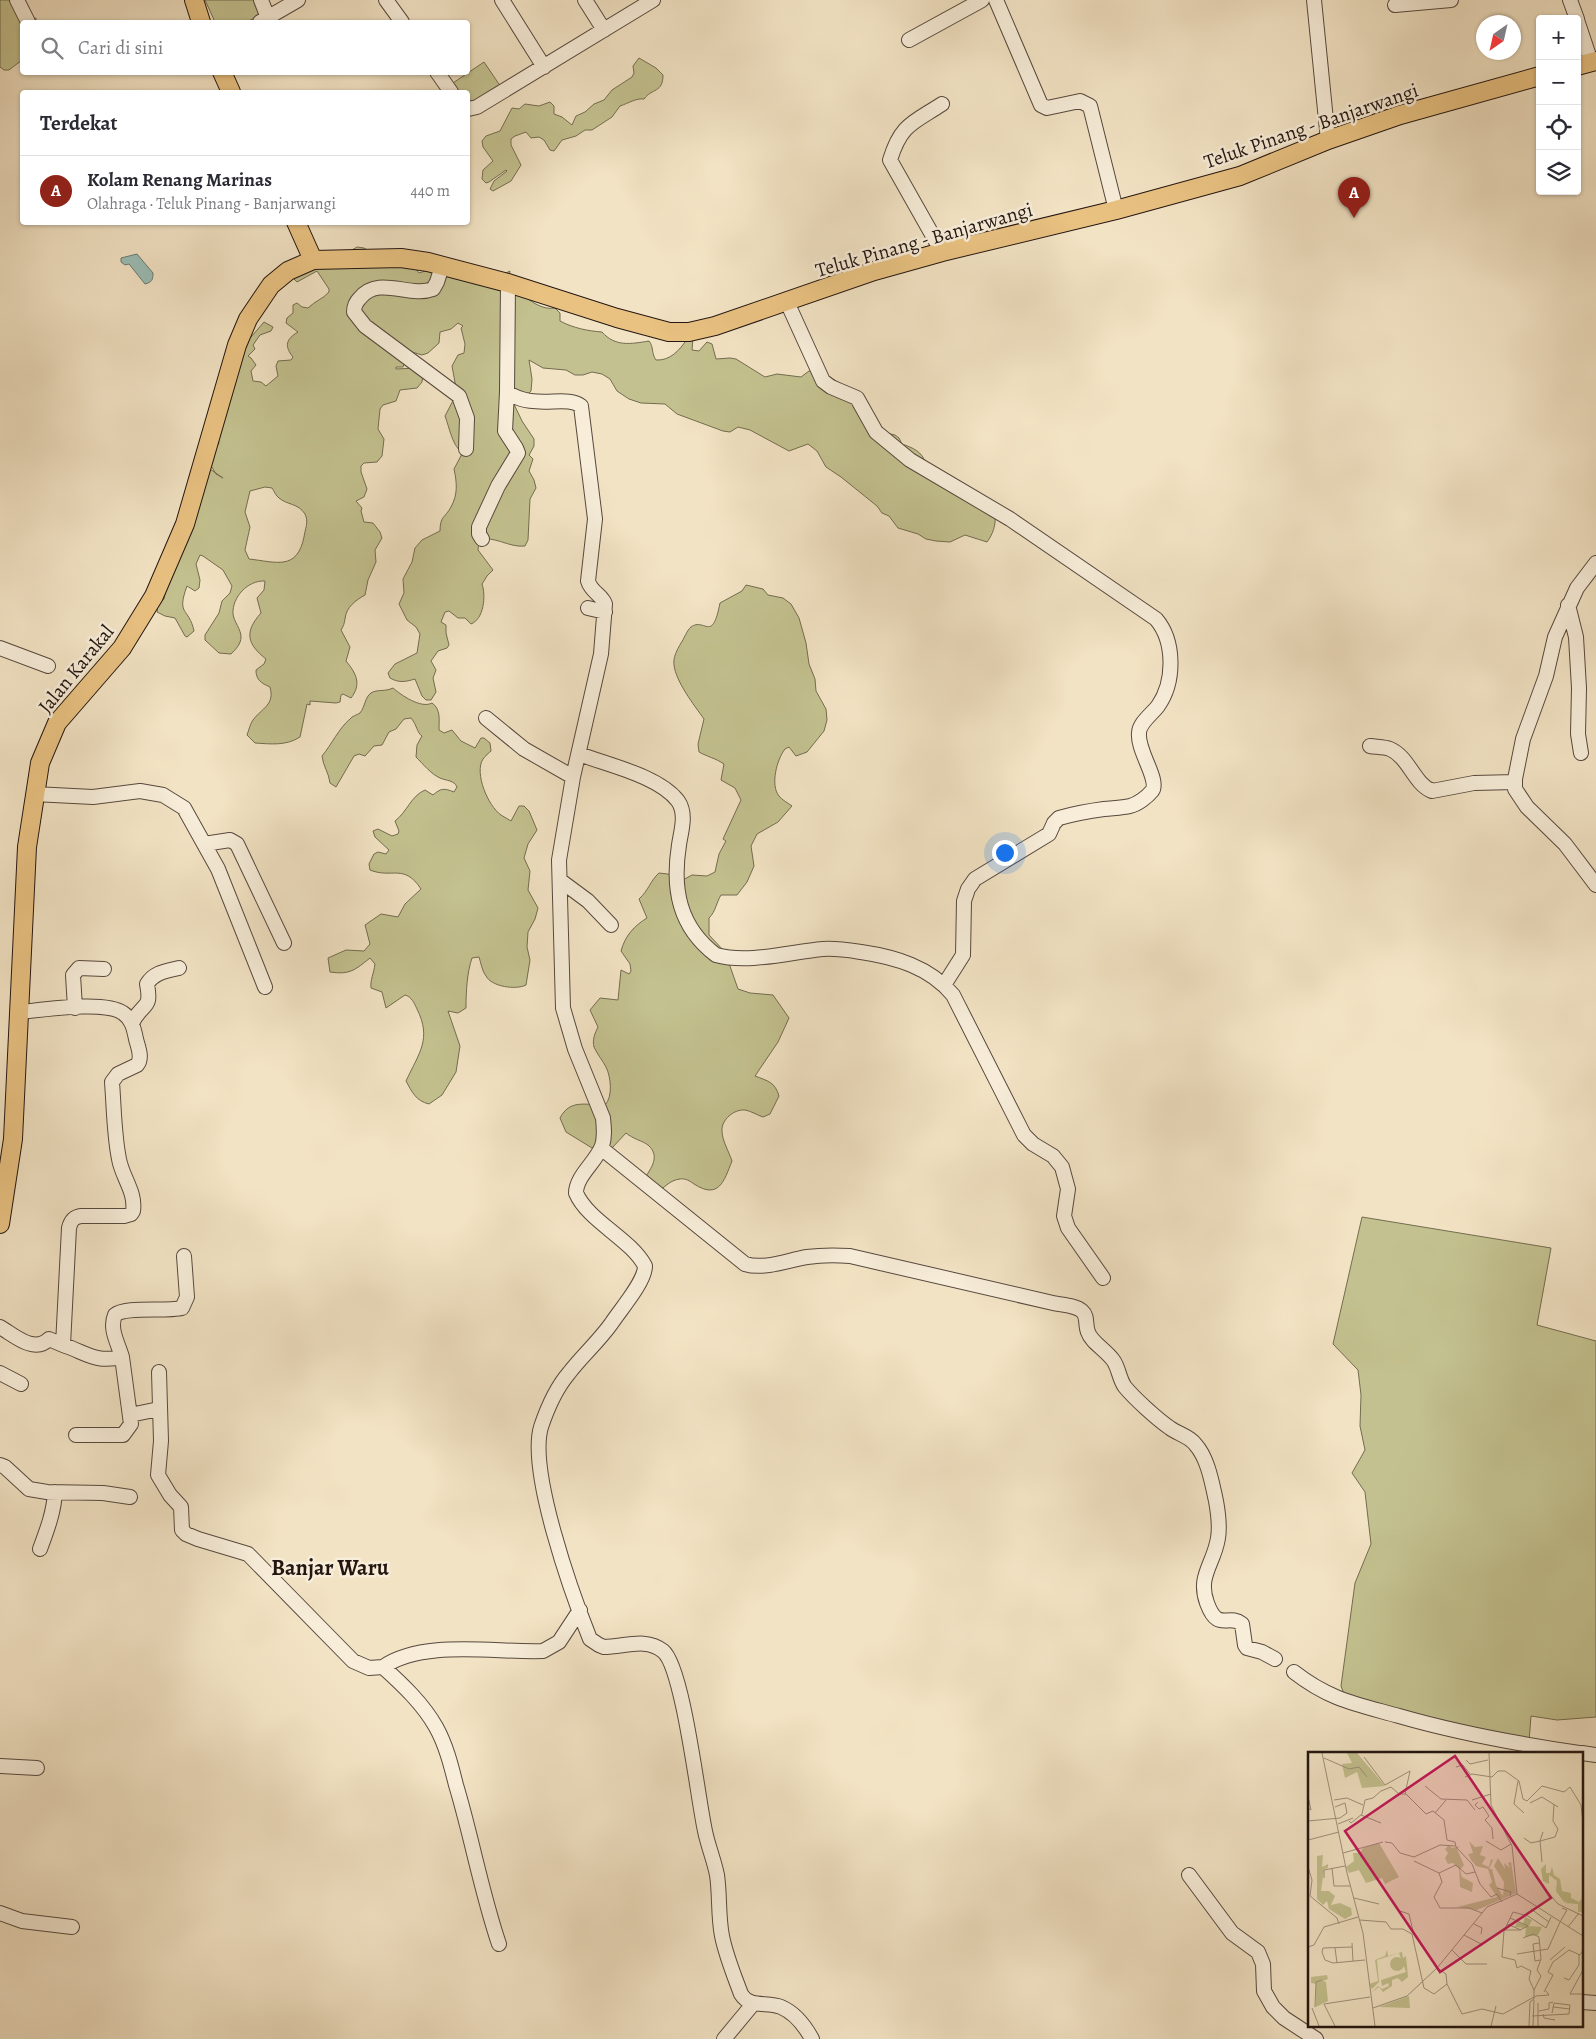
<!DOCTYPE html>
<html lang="id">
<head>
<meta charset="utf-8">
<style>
  :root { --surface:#fff; --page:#f7f7f7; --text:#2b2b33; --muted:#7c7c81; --line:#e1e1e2; --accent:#8f2418 }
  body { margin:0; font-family:Alegreya,serif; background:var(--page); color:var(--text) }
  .controls { position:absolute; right:15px; top:15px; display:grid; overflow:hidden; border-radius:5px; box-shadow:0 1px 4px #0004 }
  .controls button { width:45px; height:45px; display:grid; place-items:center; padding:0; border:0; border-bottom:1px solid var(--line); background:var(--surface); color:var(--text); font:25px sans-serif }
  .compass { position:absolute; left:1476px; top:15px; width:45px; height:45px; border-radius:50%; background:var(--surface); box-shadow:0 1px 4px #0004; rotate:214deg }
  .you { position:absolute; left:1004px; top:852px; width:18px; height:18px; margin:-12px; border:4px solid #fff; border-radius:50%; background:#1a73e8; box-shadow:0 0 0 8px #1a73e833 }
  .badge { display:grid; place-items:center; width:32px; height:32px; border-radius:50%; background:var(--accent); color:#fff; font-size:16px; font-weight:700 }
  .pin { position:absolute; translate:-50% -41px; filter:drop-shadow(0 1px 2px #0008) }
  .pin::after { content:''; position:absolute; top:26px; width:18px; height:15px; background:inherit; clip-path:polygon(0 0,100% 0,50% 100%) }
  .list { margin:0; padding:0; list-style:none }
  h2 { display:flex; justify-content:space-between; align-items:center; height:65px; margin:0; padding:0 20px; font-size:21px }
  h2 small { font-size:16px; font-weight:400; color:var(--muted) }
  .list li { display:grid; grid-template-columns:32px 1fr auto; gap:15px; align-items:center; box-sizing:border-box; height:70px; padding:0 20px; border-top:1px solid var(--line) }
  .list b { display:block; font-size:19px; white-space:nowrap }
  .list p { margin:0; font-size:16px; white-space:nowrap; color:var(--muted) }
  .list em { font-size:16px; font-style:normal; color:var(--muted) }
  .icon { flex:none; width:28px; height:28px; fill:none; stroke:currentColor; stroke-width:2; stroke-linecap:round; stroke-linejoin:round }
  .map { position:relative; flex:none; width:1596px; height:2039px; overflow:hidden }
  .search { position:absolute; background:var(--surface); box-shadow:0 1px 4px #0004; left:20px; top:20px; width:450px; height:55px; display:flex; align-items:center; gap:12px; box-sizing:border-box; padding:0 18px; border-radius:5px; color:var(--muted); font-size:19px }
  .panel { position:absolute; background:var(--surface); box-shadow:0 1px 4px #0004; left:20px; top:90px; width:450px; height:135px; border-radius:5px }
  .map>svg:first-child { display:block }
  .green { fill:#c3c18f; stroke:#736c50; fill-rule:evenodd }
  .water { fill:#9bbeb6; stroke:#6b7b74 }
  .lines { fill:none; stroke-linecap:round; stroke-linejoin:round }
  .minor-casing { stroke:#57493e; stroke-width:16 }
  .major-casing { stroke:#231611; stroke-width:20 }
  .minor { stroke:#f7edd9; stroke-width:14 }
  .major { stroke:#e9c282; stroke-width:18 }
  .labels { text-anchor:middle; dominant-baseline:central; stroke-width:5; stroke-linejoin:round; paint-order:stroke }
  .street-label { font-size:20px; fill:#231611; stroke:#f7edd9 }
  .quarter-label { font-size:22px; font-weight:bold; fill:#231611; stroke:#f7edd9 }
  .inset-road { fill:none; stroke:#9f917c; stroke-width:1 }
  .view { fill:#c2185b; fill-opacity:0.15; stroke:#c2185b; stroke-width:2.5 }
  .inset-edge { fill:none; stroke:#231611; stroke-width:2.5 }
</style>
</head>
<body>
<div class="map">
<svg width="1596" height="2039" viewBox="0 0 1596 2039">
  <rect width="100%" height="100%" fill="#f2e3c4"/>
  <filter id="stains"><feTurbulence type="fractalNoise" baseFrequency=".004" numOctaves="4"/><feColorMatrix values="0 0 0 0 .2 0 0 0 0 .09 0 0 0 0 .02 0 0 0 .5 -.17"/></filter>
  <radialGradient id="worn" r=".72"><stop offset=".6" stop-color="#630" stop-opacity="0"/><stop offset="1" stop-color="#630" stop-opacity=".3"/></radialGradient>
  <path class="green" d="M0 0H19L29 20 36 18V22H22V60L9 70H4L0 67Z
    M205 0H255L262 15 246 22H215Z
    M639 58 656 68 663 75C663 93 652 88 644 99 636 98 629 103 620 106L612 117 592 130H585L576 136 562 140 554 151 550 150 544 140 539 137 531 138 526 132 515 136 511 139V145L521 165 511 181 493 191 490 189 494 181 507 171 506 170 489 182 486 183 482 179 483 170 493 161 483 147 482 141 486 136 500 131 512 108 519 109 525 104 539 106 550 102 554 106V114L562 117 572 125 576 116 585 112 594 104 604 100 612 90 632 77 634 73 633 66Z
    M484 62 501 87 468 106V92H452L447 87Z
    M357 247 364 248 371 252 411 263 419 273 432 269 502 275 510 271 508 283C522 293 537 311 555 308L560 313V321C573 328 588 331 602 332 615 347 631 344 649 341 654 347 651 353 656 360 670 361 680 350 687 339L693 338 692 350 699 351 707 342 712 344 716 359 730 358 736 359 765 377 777 374 801 377 809 371 820 375 824 374 845 386 878 431 895 435 899 438 902 444C913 448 922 451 926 464L971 498 982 494C998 507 999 526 987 542L965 535 950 542 936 541 926 539 918 534 898 528 889 516 882 513 877 506 841 477 826 467 817 451 808 444 789 451 750 430 738 427 730 432 723 431 677 414 665 404 641 403 629 399 617 391 610 379 602 374 592 372 583 375H575L566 370 543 368 529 360 532 379 531 391 528 394 511 398 522 421 534 439V446L529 455 533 459 529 471 534 480 536 488 530 499 528 540 525 546C509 548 494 535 479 540L478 550 493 570 487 576 482 584C486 596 484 619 471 624L465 618H458L449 611 445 612 441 622 446 625V633L449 645 447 648 438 651 431 661 436 670 433 678 436 692 431 700H426L422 696 415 679C405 682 399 683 390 678L388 673 395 664 417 653 420 634 416 627 407 620 399 604 404 593 403 579 412 562 415 548 422 540 440 531C440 516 445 518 451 507 458 494 457 483 454 469L463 452C453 449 449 426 445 416L457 393 452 366 458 355 464 353 465 344 461 328 463 326 458 323 451 329 440 332 439 343 428 353 422 355 412 352 408 354 403 367H396V369L417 368 423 374 422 382 417 388 400 390 396 401 383 405 380 409 378 429 384 439 382 456 377 462 364 463 361 466V472L367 489 364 497 356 501 362 508 361 511 364 522 373 523 380 532 382 538 375 550 376 562 368 580 365 595C356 600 346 607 345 619 344 624 344 625 341 630L350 647 346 661C356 673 362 684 351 698L343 694 341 695 340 702 336 703 310 701V705L307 704 300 737C286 746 271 744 255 743L247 735C249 730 250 724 253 720 262 708 275 705 270 687 261 683 256 680 256 670L264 664 266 659C247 644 244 632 261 613L257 598 264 590 265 581C248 580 232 597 233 614 234 622 241 629 241 637 241 644 236 649 231 654L219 653 205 640V635L219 613 222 601 230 593 232 586 223 570 203 556 200 555 196 564 200 580 199 588 195 591 187 586C176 616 189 607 194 631L187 637 185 636 175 618 165 616 157 612 158 603 164 599 168 578 210 469 223 478 216 474 210 464 212 463V455L219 443 217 430 226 416V402L245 344 264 322 273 327 271 331 260 335 253 345 255 349 248 356 251 358 256 365 251 371 253 381 261 382 266 386 278 376 276 366 278 361 291 360 293 357C284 346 286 339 298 332L286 323 287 318 293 313V305L297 303 302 307 308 308C315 301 323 299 329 292V289L317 271 297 282 293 278 305 262 328 258 324 251 349 260 352 250ZM265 487 272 488C274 491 276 496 279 498 287 505 298 503 305 514 309 522 305 529 304 537 297 571 276 562 249 559L245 550 250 527 245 512 250 491Z
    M746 585 763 589 768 595 783 598 791 604 799 618 806 643 809 664 815 679 816 691 826 709 827 720 824 731 807 752 796 756 789 747 785 749C777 759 770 785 779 796 782 800 788 803 792 806L778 822 757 834 751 846 754 866 747 882 737 895H721C716 903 716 911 709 918V935L725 952 738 989 750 993 773 995 789 1018 778 1042 755 1076C768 1081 775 1082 779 1096L770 1114 763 1117C757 1115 751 1111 745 1110 734 1109 721 1120 722 1131 722 1140 729 1152 732 1161 724 1181 719 1200 694 1184 690 1181 685 1178 680 1179 670 1180 663 1188 657 1194L642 1182C649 1171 662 1157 648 1145 643 1141 633 1139 626 1133L612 1148 601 1150 592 1148 566 1132 560 1118C570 1099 585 1105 605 1105 613 1097 611 1077 606 1067 603 1061 597 1054 594 1047 592 1040 595 1033 598 1027L590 1010 600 998 618 1000 621 970 629 974 631 971 630 964 621 951C625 936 634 926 647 918L639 899C649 890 650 881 659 873L668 874 681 881 692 875 707 876 715 872 719 854 726 841 723 839 741 800 735 788 721 780 724 764C715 758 708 757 699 752L698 744 704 719C694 705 676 682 674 665 673 657 677 650 681 643 684 639 687 630 691 627 705 617 712 644 720 603L742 591Z
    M393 688C401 695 421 709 432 703 441 709 439 720 439 730L444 733 452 730 461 741 475 748 481 738H484L490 743 491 751C489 753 485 756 483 759 474 773 488 806 501 815 504 817 508 819 511 821L519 806H524L529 811 537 830 528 844 524 858 530 871 528 890 538 908 535 919 528 932 527 947 530 960 526 985C516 990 492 987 486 976 482 971 481 963 479 957L472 958C467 973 466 991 466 1008L458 1013 448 1011 460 1046 456 1072 442 1095 429 1104C416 1101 412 1092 406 1081 419 1053 432 1039 417 1009 414 1003 412 997 405 995L386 1008 382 992 371 988C370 980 374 973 375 964L370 958C355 970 350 975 330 972L328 958 346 950 364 951 370 944 365 925 381 914 398 917 405 904 421 889C404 863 392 879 370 870L369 864 374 854 378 852 386 854 389 850 375 837 373 831 378 829 392 836 398 834 399 831 395 821C407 812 411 796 425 790L433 795C441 788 444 788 454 792L457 787C454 780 447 781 440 778 431 774 423 764 416 757L417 745 422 736C417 733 417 725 411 718L404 719 396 729 389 732 382 745 374 746 365 756 359 754 354 756 336 787 330 783C329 773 323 766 322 756 332 744 339 728 350 719 352 716 357 715 360 713 365 707 365 697 371 693 377 689 385 692 393 688Z
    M1362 1217 1551 1248 1537 1325 1596 1341V1717L1557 1720 1531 1716 1529 1742 1444 1732 1344 1694 1341 1686 1355 1583 1371 1544 1365 1492 1352 1473 1365 1450 1360 1426 1361 1395 1358 1370 1333 1344Z"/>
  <path class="water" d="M137 254 153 273C153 280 152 282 145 284L129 264 125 265 121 262V258Z"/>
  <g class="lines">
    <g class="minor-casing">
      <path id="minor" d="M17 0 28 22
        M261 0 268 18
        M386 0 402 22
        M502 0 544 67
        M585 0 604 30
        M996 0 1041 105 1047 108 1080 101 1090 106 1116 210
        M1314 0 1328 140
        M1570 0 1577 19
        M1395 5 1451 0
        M1577 20 1591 62
        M260 22 298 0
        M909 40 982 0
        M437 72 451 92
        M468 109 477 107 653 0
        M942 252 890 160C901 124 913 123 942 104
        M442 266 437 282 433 289C409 298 379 275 360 298 356 302 354 307 354 312L365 326 459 396 467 418 466 449
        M508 283 507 392C534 411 566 394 581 406L595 519 588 581C591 592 602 595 605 604L601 654 573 777 559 860 563 1008 575 1049 603 1118C604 1128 605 1137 602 1146 596 1162 576 1176 576 1193 588 1221 631 1239 645 1266 645 1282 620 1310 611 1324 598 1342 582 1356 569 1373 557 1387 547 1409 541 1427 528 1471 572 1594 590 1639L599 1645 604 1647C624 1647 646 1637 663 1651 683 1667 698 1800 705 1831 708 1846 714 1860 717 1875 720 1895 718 1916 722 1936 726 1956 734 1975 741 1994 750 2009 767 2001 781 2007 795 2013 805 2026 812 2039
        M787 302 823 381 831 387 857 398 876 432 910 460 1010 519 1156 619C1175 641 1175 682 1158 706 1152 714 1139 723 1139 733 1137 751 1160 780 1152 791 1147 797 1138 804 1130 806 1122 808 1112 808 1104 809 1089 811 1073 814 1059 818L1054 823 1049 834 975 879 968 889 964 901 963 955 944 985
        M482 539 479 534V527L498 486 518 453 516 448 505 431 507 392
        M1596 563 1577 588 1555 637 1546 676 1523 739 1515 779V789L1527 807 1565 844 1596 885
        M1568 605 1576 637 1579 688 1578 734 1581 753
        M588 608 605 612
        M0 648 48 666
        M486 718 524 749 573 777
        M1370 746C1376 747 1384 747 1390 749 1409 757 1414 784 1432 791L1474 783 1515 782
        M579 754C608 765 659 776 678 801 687 814 681 831 679 845 672 889 679 927 716 955 748 964 790 952 823 949 836 948 848 950 861 952 895 957 930 967 953 995L1024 1135 1033 1144 1053 1156 1062 1167 1068 1189 1064 1216 1068 1228 1103 1278
        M34 794 93 797 140 791 163 795 184 808 218 869 265 987
        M204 844 230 840 237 844 284 943
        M561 881 588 901 611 925
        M75 1008 73 975 79 968 104 969
        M20 1012C42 1010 105 1000 123 1013 132 1019 134 1029 136 1039 138 1047 143 1058 137 1065L118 1074 112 1082C114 1108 114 1134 119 1159 122 1177 136 1192 133 1211L131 1214 124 1216H81C74 1217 71 1220 69 1228L63 1345C87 1353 95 1363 122 1357L131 1424 123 1435H76
        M132 1023C143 1001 152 1011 147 984 154 972 167 971 179 968
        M601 1148 745 1264C764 1270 788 1260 807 1257 821 1255 835 1255 850 1256L1053 1303C1062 1305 1075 1305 1082 1311 1088 1316 1085 1325 1088 1332 1091 1342 1106 1350 1113 1360 1119 1368 1119 1379 1125 1387 1135 1399 1157 1419 1170 1428 1178 1434 1189 1436 1195 1444 1208 1458 1212 1483 1216 1501 1218 1512 1220 1526 1218 1538 1214 1564 1197 1576 1207 1603 1218 1633 1228 1613 1242 1624L1245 1645 1247 1648 1262 1652 1275 1659
        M0 1327C14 1335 34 1354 49 1339L63 1345
        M122 1357C118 1343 109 1329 115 1315 125 1306 166 1312 182 1308L187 1297 184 1256
        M159 1372 161 1441 158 1475 170 1495 181 1507 182 1530 186 1534 198 1539 248 1554 353 1661 369 1668 383 1667C403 1685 423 1704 436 1727 446 1745 451 1765 456 1785 472 1838 481 1891 499 1944
        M0 1373 21 1384
        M130 1415 159 1409
        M0 1465 5 1467 29 1489 47 1492 103 1493 130 1497
        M40 1549C47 1530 54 1512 55 1492
        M383 1667C424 1639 495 1653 543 1651L559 1642 580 1610
        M1294 1672C1330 1700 1356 1704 1399 1716 1458 1733 1518 1744 1579 1753
        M1582 1753 1596 1755
        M0 1766 37 1768
        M1189 1875 1232 1933 1258 1952 1263 1964 1264 1991 1273 2007 1284 2018 1316 2039
        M0 1913 22 1921 72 1927
        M1582 2002 1596 2003
        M724 2039 753 2004"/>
    </g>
    <g class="major-casing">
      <path id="major" d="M194 0 201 22
        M1577 66 1596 61
        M222 72 231 92
        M296 222 313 260
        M0 1224 13 1139 27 847 40 763 57 723 122 648 154 596 185 524 237 345 248 319 271 285 288 271 313 260 401 258 428 262 508 283 617 318 669 332H689L715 326 874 271 942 252 1116 210 1240 176 1328 140 1400 115 1540 76"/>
    </g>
    <use href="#minor" class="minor"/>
    <use href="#major" class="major"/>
  </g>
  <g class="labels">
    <g class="street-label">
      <text transform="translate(1311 126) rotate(-19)">Teluk Pinang - Banjarwangi</text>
      <text transform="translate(924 240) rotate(-16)">Teluk Pinang - Banjarwangi</text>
      <text transform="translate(76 669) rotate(-51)">Jalan Karakal</text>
    </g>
    <g class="quarter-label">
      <text x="330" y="1568">Banjar Waru</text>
    </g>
  </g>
  <g transform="translate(1308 1752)">
    <rect width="275" height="275" fill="#f2e3c4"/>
    <path d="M39 1H49L77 34 54 36 49 20 37 26 34 12 44 11ZM161 89 167 95 175 94 172 103 178 105 174 112 181 115 183 107 185 108 181 117H184L188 133 195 144 196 130 186 114 190 106 197 117 196 111 202 116 200 111 203 110 208 141 169 158 149 155 189 145 181 133 184 130 180 117 168 114 163 108 160 102 165 101ZM71 91 91 125 77 132 74 126 58 131 51 118 41 121 38 115 46 109 45 101H52L55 96ZM141 93 144 96 152 94 149 97 156 113 152 118 154 125 165 131 164 140 152 135 151 117 145 111 140 112 137 106 140 101 137 97ZM15 103 14 115 20 112V116L16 117 13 139H21L27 144 23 153 32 151 43 156 44 163 37 167 21 157 19 149 15 153 9 147V104ZM238 112V121H242L244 115 246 123 252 127 254 139 263 141V146L271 150 275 145V160H270V152L257 151 259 149 256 150 248 139 249 129 241 123V132L235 129 233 117ZM217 165 224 168 221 174 234 175 230 183 217 185 218 176 207 175 209 170 215 172ZM79 198 80 204 94 200 95 206 98 204 100 225 94 230 90 226 84 228V234L75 240 71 235 63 241 70 234 74 237 81 234 80 231 74 234 73 228 98 220 91 201 69 208 71 230 64 237 61 232 70 229 67 208 77 204ZM82 212a7 7 0 1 1 14 0a7 7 0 1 1-14 0ZM19 223 20 227 15 229 18 230 20 249 8 255V232L3 231V225ZM101 244 102 256 71 255Z" fill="#c3c18f"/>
    <path class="inset-road" d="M14 1 39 121 55 181 67 274M181 1 183 53 204 94 209 142M56 5 77 33 102 19 97 42M16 6 41 17 51 15 59 25M158 8 162 12 180 8M148 15 155 13 162 22M157 25 164 22 184 25 190 19H197L211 29 215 47 219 49 234 34 256 40 262 35 273 53 275 70M210 29 206 52 216 61M117 34 133 47 159 48 167 58M0 44 3 58 0 56M26 48 39 46 55 53M164 48 183 42M170 50 167 53 171 57 175 55 181 64 177 68 184 76 185 87M222 51 234 45 250 55M127 61 138 48M53 63 73 71M0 69 32 66 39 61 37 51 27 55M41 69 43 71 54 62 57 48 65 46 73 39 83 35 91 42H98L118 62 125 59 136 68 139 88 147 90 148 95 164 112 172 132 183 145 189 142 194 150M30 72 45 66M235 80 232 89 247 85 250 77 245 69 246 52M216 86 223 91 232 89 234 110M0 88 31 80M178 89 193 98 203 92M77 90 84 91 92 101 106 105 132 93 147 94M35 101 75 90M106 109 131 121 148 113 158 122 167 120M0 115 4 128 2 144 29 166 31 172M24 116 26 134H42M131 121 134 130 126 145 132 156H161L174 161M16 126V118L37 114M189 136 203 140 202 144M238 138 250 152 275 164M209 142 275 184M46 146 71 152M223 157 241 170M89 158 101 162 106 183M52 168 78 170 83 177H95L104 182 116 236 126 242 139 232M252 170 259 158 254 156M166 172 174 176 173 182M199 172 213 178M260 175 271 161M197 178H212L220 174 202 166M156 183 175 193M215 186 225 182 231 185M44 191 45 209M231 191 225 192 227 209 232 208M0 195 6 193 16 175 50 165M44 195 15 196 14 200 17 208 25 211 57 208M27 196 29 211M144 198 158 212H179M209 202 240 197 252 170M242 208 257 195M129 216 138 222 139 232 154 262 174 257 195 262 228 244 241 243 238 239M275 218 262 242H275M256 226 261 228 271 213V202M226 238 221 227 223 219 213 214 209 216 207 208 194 205 196 179 205 160 220 164 238 176 243 165M236 240 245 223 240 220 245 210 261 198 272 203 275 198M7 255 8 230 14 228M245 255 262 257M4 256 11 274M65 256 99 244 129 216 179 155 209 142M231 259 241 257V251L245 250M235 262 236 266 247 268M224 264 261 262 262 253 246 251 244 261M27 274 16 252 62 245M183 274 188 254M221 274 222 250 226 247V238L233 224 229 218 233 207 231 185M225 274 226 248M230 274V251"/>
    <path class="view" d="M147 4 243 146 132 220 37 79Z"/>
    <rect width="275" height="275" class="inset-edge"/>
  </g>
  <rect width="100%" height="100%" filter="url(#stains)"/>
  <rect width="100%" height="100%" fill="url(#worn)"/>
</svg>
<div class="controls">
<button>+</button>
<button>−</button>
<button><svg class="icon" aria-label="locate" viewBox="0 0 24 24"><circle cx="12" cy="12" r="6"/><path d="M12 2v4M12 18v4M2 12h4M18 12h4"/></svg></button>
<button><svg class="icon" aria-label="layers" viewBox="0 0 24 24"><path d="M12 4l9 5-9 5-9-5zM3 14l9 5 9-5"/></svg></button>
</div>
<svg class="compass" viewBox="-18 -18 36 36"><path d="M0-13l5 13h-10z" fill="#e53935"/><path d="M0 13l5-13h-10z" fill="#7c7c81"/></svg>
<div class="you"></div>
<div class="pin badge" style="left:1354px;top:218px">A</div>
<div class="search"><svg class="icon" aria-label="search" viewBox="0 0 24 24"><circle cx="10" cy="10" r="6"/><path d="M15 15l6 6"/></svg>Cari di sini</div>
<section class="panel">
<h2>Terdekat<small></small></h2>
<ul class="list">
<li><span class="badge">A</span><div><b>Kolam Renang Marinas</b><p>Olahraga · Teluk Pinang - Banjarwangi</p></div><em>440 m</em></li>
</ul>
</section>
</div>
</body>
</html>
